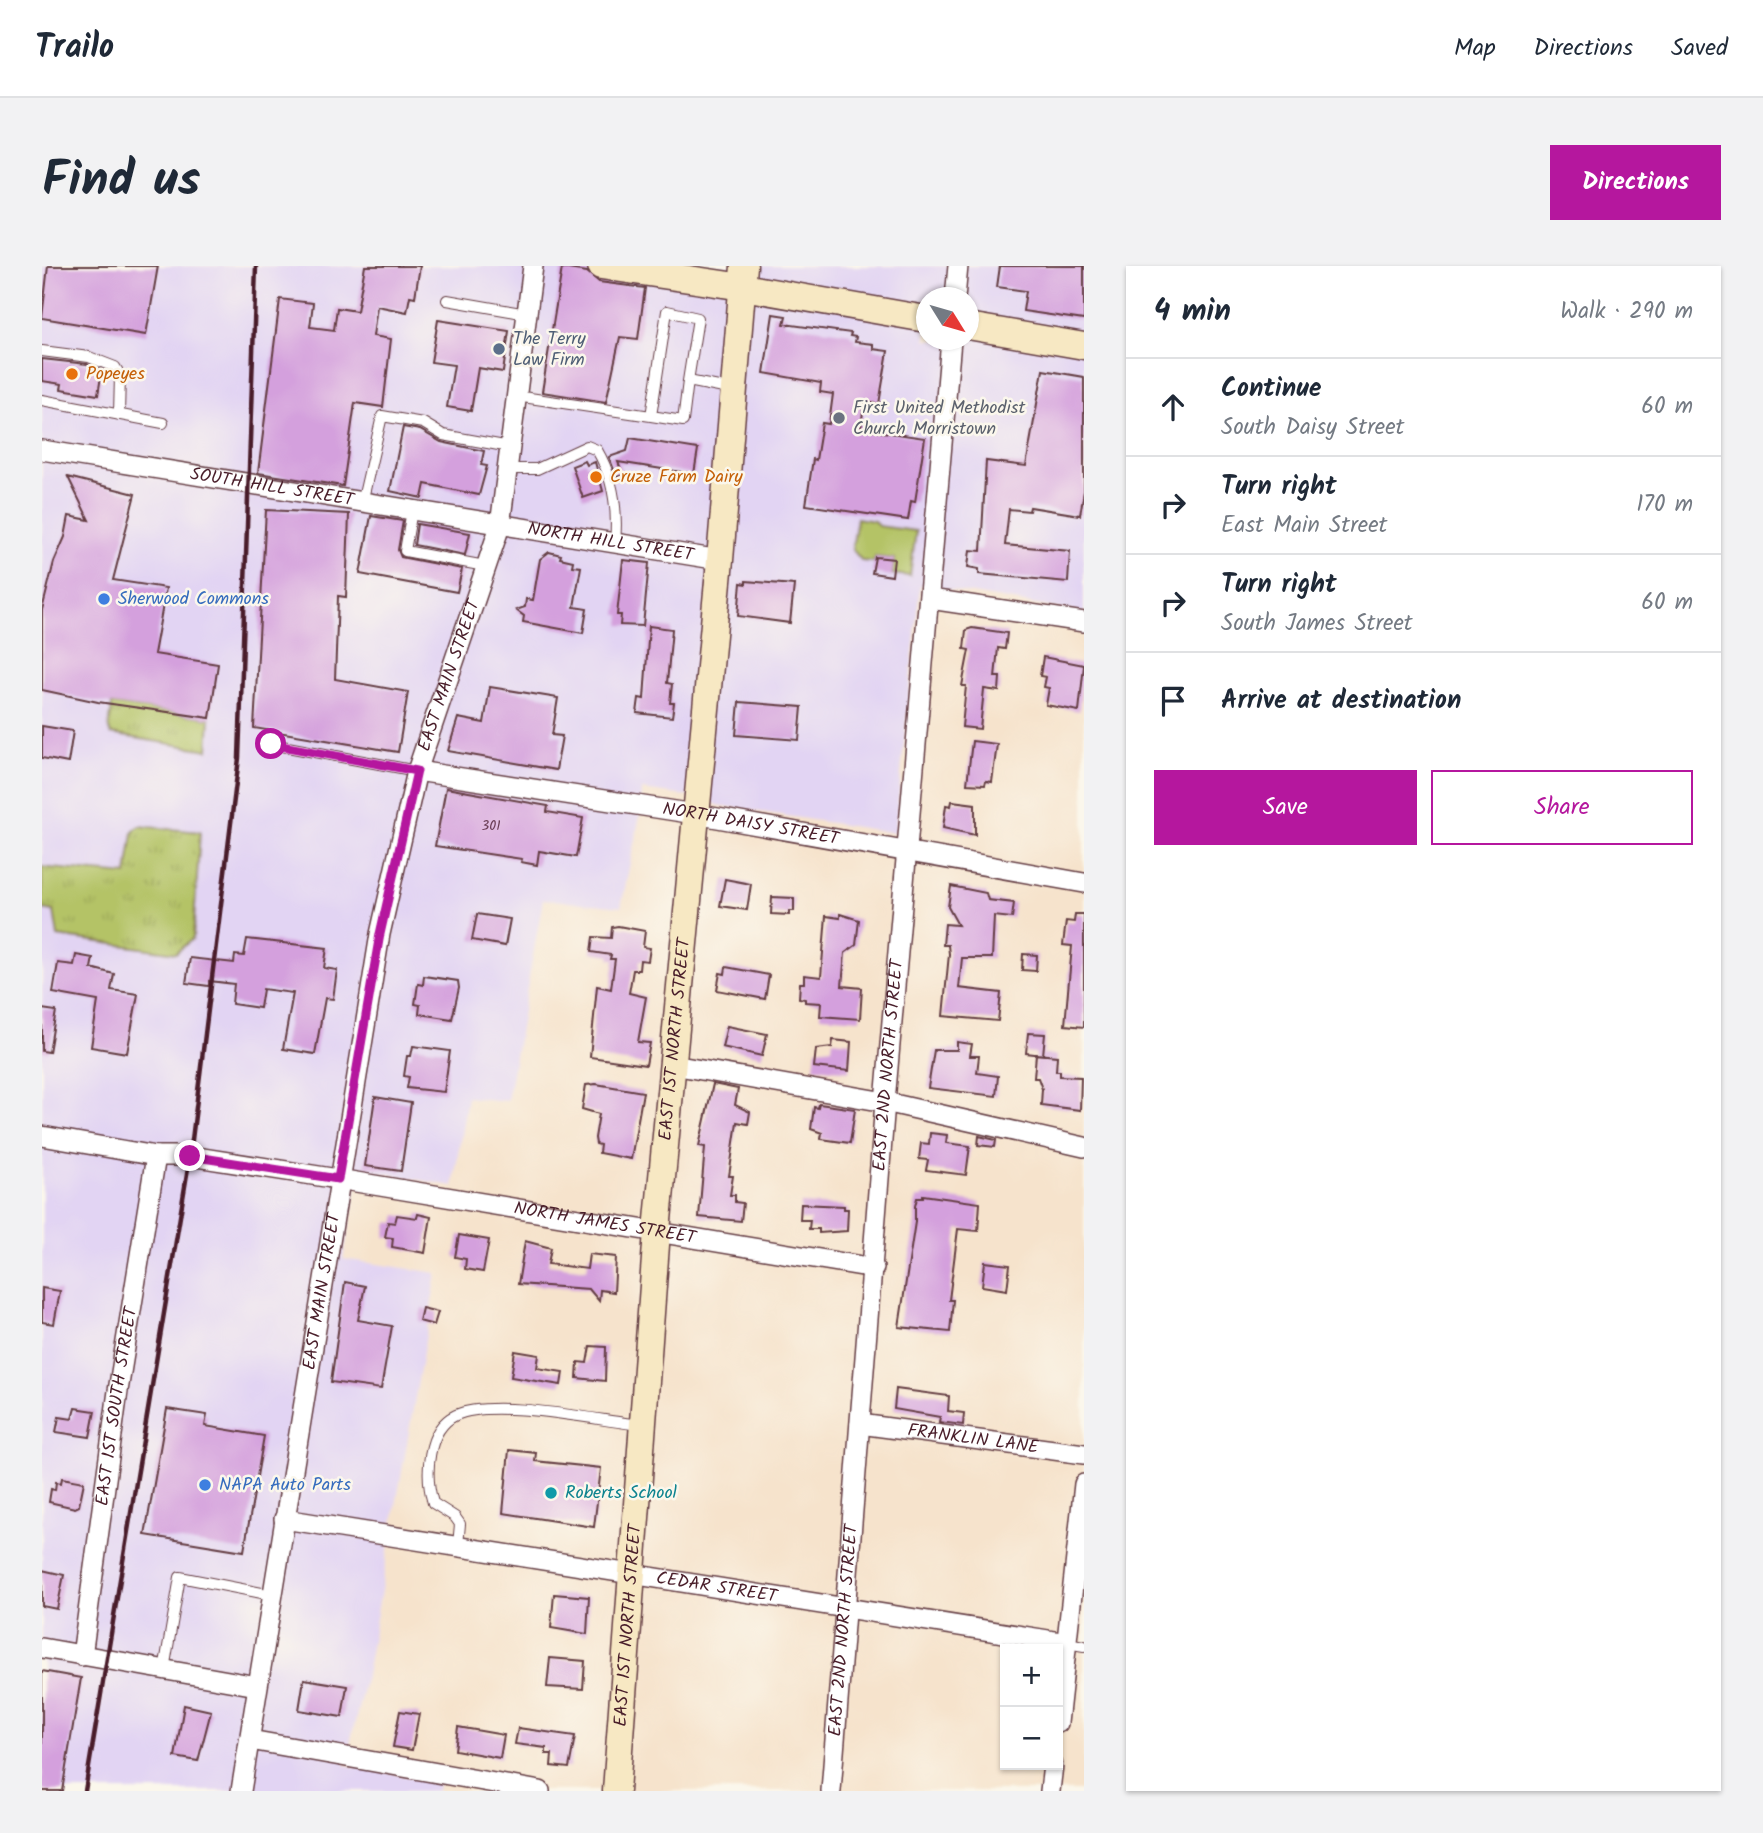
<!DOCTYPE html>
<html lang="en">
<head>
<meta charset="utf-8">
<style>
  :root { --surface:#fff; --page:#f2f2f3; --text:#1f2937; --muted:#747a83; --line:#e0e1e3; --accent:#b5179e }
  body { margin:0; font-family:Kalam,sans-serif; background:var(--page); color:var(--text) }
  .controls { position:absolute; right:21px; bottom:21px; display:grid; overflow:hidden; border-radius:0px; box-shadow:0 2px 5px #0004 }
  .controls button { width:63px; height:63px; display:grid; place-items:center; padding:0; border:0; border-bottom:2px solid var(--line); background:var(--surface); color:var(--text); font:35px sans-serif }
  .compass { position:absolute; left:874px; top:21px; width:63px; height:63px; border-radius:50%; background:var(--surface); box-shadow:0 2px 5px #0004; rotate:127deg }
  .stop { position:absolute; width:21px; height:21px; margin:-16px; border:5px solid #b5179e; border-radius:50%; background:#fff }
  .stop.end { background:#b5179e; border-color:#fff; box-shadow:0 2px 7px #0008 }
  .list { margin:0; padding:0; list-style:none }
  h2 { display:flex; justify-content:space-between; align-items:center; height:91px; margin:0; padding:0 28px; font-size:30px }
  h2 small { font-size:23px; font-weight:400; color:var(--muted) }
  .list li { display:grid; grid-template-columns:46px 1fr auto; gap:21px; align-items:center; box-sizing:border-box; height:98px; padding:0 28px; border-top:2px solid var(--line) }
  .list b { display:block; font-size:26px; white-space:nowrap }
  .list p { margin:0; font-size:23px; white-space:nowrap; color:var(--muted) }
  .list em { font-size:23px; font-style:normal; color:var(--muted) }
  .actions { display:flex; gap:14px; padding:21px 28px }
  .actions a { flex:1; padding:16px 0; border:2px solid var(--accent); border-radius:0px; text-align:center; font-size:24px; color:var(--accent) }
  .actions .main { background:var(--accent); color:#fff }
  .icon { flex:none; width:38px; height:38px; fill:none; stroke:currentColor; stroke-width:2; stroke-linecap:round; stroke-linejoin:round }
  .map { position:relative; flex:none; width:1042px; height:1525px; overflow:hidden; border-radius:0px }
  header { display:flex; align-items:center; gap:42px; box-sizing:border-box; height:98px; padding:0 35px; background:var(--surface); border-bottom:2px solid var(--line) }
  header strong { font-size:33px }
  nav { display:flex; gap:38px; margin-inline-start:auto; font-size:24px }
  .intro { display:flex; align-items:center; justify-content:space-between; box-sizing:border-box; height:168px; padding:0 42px }
  h1 { margin:0; font-size:49px }
  .button { padding:18px 32px; border-radius:0px; background:var(--accent); color:#fff; font-size:24px; font-weight:700 }
  main { display:flex; gap:42px; padding:0 42px }
  aside { flex:1; background:var(--surface); border-radius:0px; box-shadow:0 2px 5px #0004 }
  .map>svg:first-child { display:block }
  .built { fill:#e2d4f3; fill-rule:evenodd }
  .grass { fill:url(#grass-tufts); stroke:#7f7148; stroke-width:2 }
  .green { fill:#b4c366; stroke:#7f7148; stroke-width:2 }
  .building { fill:#d4a0dd }
  .lines { fill:none; stroke-linecap:round; stroke-linejoin:round }
  .lane-casing { stroke:#643c43; stroke-width:12 }
  .street-casing { stroke:#643c43; stroke-width:22 }
  .secondary-casing { stroke:#643c43; stroke-width:29 }
  .lane { stroke:#fff; stroke-width:10 }
  .street { stroke:#fff; stroke-width:19 }
  .secondary { stroke:#f7e8c3; stroke-width:26 }
  .rail { stroke:#4a1f2b; stroke-width:4.5 }
  .route { stroke:#b5179e; stroke-width:9 }
  .service-dot { fill:#5c6f8a; stroke:#fbf7ec; stroke-width:2.5 }
  .food-dot { fill:#e8710a; stroke:#fbf7ec; stroke-width:2.5 }
  .worship-dot { fill:#6b7280; stroke:#fbf7ec; stroke-width:2.5 }
  .shop-dot { fill:#3f7fe0; stroke:#fbf7ec; stroke-width:2.5 }
  .culture-dot { fill:#0f9aa8; stroke:#fbf7ec; stroke-width:2.5 }
  .labels { text-anchor:middle; dominant-baseline:central; stroke-width:5; stroke-linejoin:round; paint-order:stroke }
  .number-label { font-size:14px; fill:#6c3f58 }
  .service-label { font-size:18px; fill:#4e5e75; stroke:#fbf7ec; text-anchor:start }
  .food-label { font-size:18px; fill:#c56008; stroke:#fbf7ec; text-anchor:start }
  .worship-label { font-size:18px; fill:#5b616d; stroke:#fbf7ec; text-anchor:start }
  .street-label { font-size:18px; fill:#4a1f2b; stroke:#fbf7ec }
  .shop-label { font-size:18px; fill:#366cbe; stroke:#fbf7ec; text-anchor:start }
  .culture-label { font-size:18px; fill:#0d838f; stroke:#fbf7ec; text-anchor:start }
</style>
</head>
<body>
<header>
<strong>Trailo</strong>
<nav><a>Map</a><a>Directions</a><a>Saved</a></nav>
</header>
<div class="intro"><h1>Find us</h1><a class="button">Directions</a></div>
<main>
<div class="map">
<svg width="1042" height="1525" viewBox="0 0 1042 1525">
  <defs>
    <pattern id="grass-tufts" width="24" height="20" patternUnits="userSpaceOnUse" patternTransform="scale(1.75)"><rect width="24" height="20" fill="#b4c366"/><path d="M3 7l-1-3M5 7V3M7 7l1-3M15 17l-1-3M17 17v-4M19 17l1-3" fill="none" stroke="#9ca759"/></pattern>
  </defs>
  <rect width="100%" height="100%" fill="#fbf7ec"/>
  <filter id="ink" filterUnits="userSpaceOnUse"><feTurbulence type="fractalNoise" baseFrequency=".0143" numOctaves="2"/><feDisplacementMap in="SourceGraphic" scale="14" xChannelSelector="R" yChannelSelector="G"/><feConvolveMatrix kernelMatrix="1 2 1 2 8 2 1 2 1" color-interpolation-filters="sRGB"/></filter>
  <filter id="wash" filterUnits="userSpaceOnUse"><feTurbulence type="fractalNoise" baseFrequency=".00686" numOctaves="4" result="noise"/><feDisplacementMap in="SourceGraphic" scale="28" xChannelSelector="R" yChannelSelector="G"/><feGaussianBlur stdDeviation="1.57" result="paint"/><feColorMatrix in="noise" values="0 0 0 0 0 0 0 0 0 0 0 0 0 0 0 0 0 1.4 0 .05"/><feComposite in="paint" operator="in"/></filter>
  <g filter="url(#wash)">
    <rect width="100%" height="100%" fill="#f6e3cc"/>
    <path class="built" d="M0 0H1042V347L878 319 853 567 675 539 667 533 600 524 599 544 579 641 501 633 465 835 425 831 411 920 318 903 301 993 395 1007 324 1409 303 1499 396 1516 395 1525H0ZM884 32H926V74H884Z"/>
    <path class="grass" d="M70 438 168 452 166 484 69 468 67 463Z
      M97 560 158 566 151 672 134 687 16 670 12 645 0 643V601L85 609 91 566Z"/>
    <path class="green" d="M815 252 832 255 836 260 874 265 868 310 850 308 852 293 833 291 832 296 820 295 810 283Z"/>
    <g id="blocks">
      <path class="building" d="M6 0H116L104 69 0 52Z
        M323 0H378L373 31 368 30 365 46 335 40 331 70 349 73 341 141 313 137 301 220 216 207 238 33 271 37 268 61 292 64 295 42 315 45Z
        M958 0H1042V54L981 45 984 25 955 21Z
        M520 2 545 6 557 16 603 22 596 73 578 71 564 136 500 126Z
        M731 48 744 50 742 58 809 67 808 70 814 71 813 76 831 78V83L846 85 837 138 822 136 819 163 883 172 873 236 869 235 866 254 764 239 771 193 774 194 780 157 787 158 791 128 778 126 779 117 722 107Z
        M396 54 467 65 461 106 436 102 429 145 405 141 412 99 389 96Z
        M0 93 45 98 60 104 56 129 19 123 20 118 0 115Z
        M1001 104 1042 111V225L1038 249 988 241 987 245 967 243 963 279 1028 285 1026 316 937 308V303L926 301 928 284 939 285 944 195 984 200Z
        M361 161 378 164 399 176 442 185 439 199 445 200 437 229 383 218 380 232 348 225Z
        M588 172 656 183 652 208 576 196 581 209 575 211 567 191 585 185Z
        M543 195 545 199 553 196 561 225 541 232 530 200Z
        M26 211 93 228 71 314 124 322 112 388 176 398 168 452 56 436 0 424V344L12 296 23 271 27 250 47 254Z
        M224 244 307 248 304 331 296 330 293 413 366 426 356 486 212 462Z
        M329 250 361 255 356 284 359 291 420 303 415 326 318 308Z
        M375 258 428 267 423 289 372 279Z
        M507 286 519 289 518 292 531 295 530 300 539 301 532 341 545 343 541 367 481 356 482 350 474 344 483 341 484 333 491 334 498 293Z
        M833 291 852 293 850 310 830 307Z
        M581 294 607 297 601 360 578 359 579 349H575Z
        M704 315 752 319 748 357 696 350 699 317 704 318Z
        M607 360 630 363 625 417 630 418 628 437H632L630 451 595 447 597 432 602 433Z
        M930 362 965 367 963 383 956 382 953 411H958L957 425 942 423 938 463 920 461 924 420H920L927 384 922 383 924 364Z
        M1001 391 1042 399 1037 445 1004 439 1007 422 1002 421 1004 411 998 410Z
        M448 421 516 432 510 469 520 470 514 504 406 485 416 452 442 457Z
        M697 436 760 441 757 474 694 469Z
        M0 460 31 465 26 497 0 492Z
        M930 475 955 478 950 516 944 515 943 519 925 518Z
        M404 522 506 540 505 546 541 552 534 591 497 585 495 599 479 596 480 593 393 580Z
        M910 535 933 538V569L901 562 904 539 909 540Z
        M683 613 709 618 705 644 678 640Z
        M909 620 944 627 946 634 972 637 970 652 952 650 950 692H920L917 722 959 727 956 755 901 750 907 688 906 679H901L903 658 916 659 906 641Z
        M730 631 752 632V645H747V649L729 648Z
        M435 648 468 653 463 680 430 674Z
        M798 648 817 654 814 679 803 687 800 720 820 722 818 753 778 750 779 737 763 736V733L757 732 758 717H762V709L779 711 784 650 798 652Z
        M1033 648H1042V761L1023 759 1030 680 1021 679 1024 655 1032 656Z
        M576 660 603 665 601 681 608 682 606 695 598 694 597 704H591L587 727 604 731 596 776 608 777 604 799 548 791 555 720 569 723 573 693H568L569 689 549 686 551 671 569 672 570 661Z
        M205 673 285 682 282 702 295 704 291 733 283 732 273 788 241 783 251 727 221 723 218 742 190 738 192 718 167 715V720L144 717 148 692 192 697 193 689 202 690Z
        M981 688 995 689 994 705 980 704Z
        M34 689 51 692 49 702 72 708 69 724 96 728 85 787 49 781 56 735 11 727 16 697 32 699Z
        M684 701 727 709 723 733 675 724 678 707 683 708Z
        M382 710 416 715 417 722 410 753 377 748 378 739 373 738 376 718 381 719Z
        M0 743 14 745 7 786 0 785Z
        M685 760 725 768 720 790 680 781Z
        M986 767 1003 768 1001 789 984 787Z
        M791 774 809 776 807 805 772 801 774 783 790 781Z
        M915 776 930 778 928 790H937L935 807 956 810 954 830 886 822 892 784H915Z
        M371 780 408 785 402 826 365 822 367 811 362 810 365 790H369Z
        M994 788 1015 790 1014 805H1018V810L1039 811 1038 844 999 839 1000 823 996 812H992Z
        M554 818 601 826 589 893 557 887 558 879 554 878 553 872 557 848 540 843 544 819Z
        M671 818 696 823 693 839 708 846 706 858 695 856 687 910H691L688 929H693V936L701 937 699 955 657 951 663 881 657 880Z
        M333 831 369 837 359 905 323 900Z
        M777 838 813 843 808 877 779 873 780 867 769 863 772 841 776 842Z
        M888 867 905 869 904 877 928 880 924 909 884 904 886 894 877 893 879 877 887 878Z
        M937 870 954 874 953 881 936 879Z
        M881 929 938 937 936 965 916 963 907 1034H911L908 1066 857 1061 873 956V940L875 932H881Z
        M759 938 802 940V943H806L805 965 777 967V963H767L768 954H758Z
        M376 948 389 951 383 987 350 981 351 972 343 971 346 956 353 957 355 949 375 952Z
        M417 969 447 974 441 1006 423 1003 424 993 413 991Z
        M483 975 509 982 506 998 545 1003 547 988 574 991 572 1026 558 1024 557 1035 547 1023 476 1018Z
        M943 996 968 999 965 1024 940 1020Z
        M303 1016 323 1020 316 1054 350 1060 339 1123 289 1116Z
        M0 1022 18 1025 12 1058 0 1056Z
        M380 1042 396 1046 392 1059 377 1055Z
        M548 1080 564 1081 563 1115 535 1112 536 1096 545 1097Z
        M473 1085 497 1089 495 1102 521 1106 519 1119 469 1111Z
        M854 1123 907 1130 906 1145 922 1147 921 1159 897 1156 898 1151 852 1143Z
        M33 1142 53 1145 48 1171 14 1166 17 1151 30 1153Z
        M125 1143 165 1149 163 1160 222 1170 202 1285 103 1269Z
        M467 1184 494 1187 493 1195 559 1202 552 1261 461 1247Z
        M20 1212 42 1216 37 1240 33 1242 7 1236 9 1223 13 1224 14 1216 19 1217Z
        M0 1304 22 1309 15 1343 0 1340Z
        M512 1328 547 1331 545 1368 509 1362Z
        M508 1392 543 1395 541 1423 505 1421Z
        M0 1405 39 1412 20 1525H0Z
        M262 1413 305 1420 300 1451 257 1444Z
        M142 1439 169 1445 156 1495 133 1491Z
        M358 1445 377 1448 370 1484 351 1481Z
        M416 1461 462 1469 458 1492 413 1484Z
        M476 1462 533 1470 527 1502 509 1500 510 1488H504V1482L473 1478Z"/>
    </g>
  </g>
  <g filter="url(#ink)">
    <use href="#blocks" fill-opacity="0" stroke="#643c43" stroke-width="2"/>
    <g class="lines">
      <g class="lane-casing">
        <path id="lane" d="M405 34 485 48
          M0 85 47 91 73 101 78 109 77 149
          M646 115 641 155 609 150 625 45 656 52 646 115 692 124
          M474 130 609 150
          M0 134 121 157
          M465 203H495L545 180 555 184C572 213 576 245 573 277
          M320 237 340 150 381 157 401 169 468 181
          M370 244 363 285 443 300
          M229 478 375 505
          M416 1279 418 1258 413 1251 391 1237C383 1210 384 1163 414 1149 451 1132 554 1154 598 1159
          M1025 1377 1042 1380
          M122 1404 138 1311 230 1329"/>
      </g>
      <g class="street-casing">
        <g id="street">
          <path d="M913 32 916 0"/>
          <path id="s1" d="M0 184 678 294"/>
          <path d="M888 333 1042 356"/>
          <path id="s2" d="M375 505 653 548 1042 617"/>
          <path d="M631 799 843 836 1042 881"/>
          <path id="s3" d="M0 870 114 890H148L296 913 832 1002"/>
          <path id="s4" d="M818 1158 1042 1188"/>
          <path id="s5" d="M242 1253 1025 1377"/>
          <path d="M0 1382 215 1420"/>
          <path id="s6" d="M40 1390 76 1125 114 890"/>
          <path d="M1016 1457 1042 1218"/>
          <path d="M208 1474 498 1525"/>
          <path id="s7" d="M199 1525 338 668 375 505 458 260 491 0"/>
          <path id="s8" d="M789 1525 843 836 909 74"/>
          <path d="M1008 1525 1011 1499"/>
        </g>
      </g>
      <g class="secondary-casing">
        <g id="secondary">
          <path d="M559 0 701 21 884 53"/>
          <path d="M926 60 1042 80"/>
          <path id="s9" d="M574 1525 615 965 678 294 702 0"/>
        </g>
      </g>
      <use href="#lane" class="lane"/>
      <use href="#street" class="street"/>
      <use href="#secondary" class="secondary"/>
      <path class="rail" d="M43 1525 148 890 197 492 214 0"/>
    </g>
  </g>
  <g class="lines" filter="url(#ink)">
    <path class="route" d="M148 890 296 913 338 668 375 505 229 478"/>
  </g>
  <circle class="service-dot" cx="457" cy="83" r="7"/>
  <g class="food-dot">
    <circle cx="30" cy="108" r="7"/>
    <circle cx="554" cy="211" r="7"/>
  </g>
  <circle class="worship-dot" cx="797" cy="152" r="7"/>
  <g class="shop-dot">
    <circle cx="62" cy="333" r="7"/>
    <circle cx="163" cy="1219" r="7"/>
  </g>
  <circle class="culture-dot" cx="509" cy="1227" r="7"/>
  <g class="labels">
    <g class="number-label">
      <text x="449" y="560">301</text>
    </g>
    <g class="service-label">
      <text x="471" y="73">The Terry<tspan x="471" dy="21">Law Firm</tspan></text>
    </g>
    <g class="food-label">
      <text x="44" y="108">Popeyes</text>
      <text x="568" y="211">Cruze Farm Dairy</text>
    </g>
    <g class="worship-label">
      <text x="811" y="142">First United Methodist<tspan x="811" dy="21">Church Morristown</tspan></text>
    </g>
    <g class="street-label">
      <text stroke="none"><textPath href="#s1" startOffset="233">SOUTH HILL STREET</textPath></text>
      <text stroke="none"><textPath href="#s1" startOffset="576">NORTH HILL STREET</textPath></text>
      <text stroke="none"><textPath href="#s7" startOffset="1136">EAST MAIN STREET</textPath></text>
      <text stroke="none"><textPath href="#s2" startOffset="338">NORTH DAISY STREET</textPath></text>
      <text stroke="none"><textPath href="#s9" startOffset="754">EAST 1ST NORTH STREET</textPath></text>
      <text stroke="none"><textPath href="#s8" startOffset="728">EAST 2ND NORTH STREET</textPath></text>
      <text stroke="none"><textPath href="#s3" startOffset="570">NORTH JAMES STREET</textPath></text>
      <text stroke="none"><textPath href="#s7" startOffset="506">EAST MAIN STREET</textPath></text>
      <text stroke="none"><textPath href="#s6" startOffset="252">EAST 1ST SOUTH STREET</textPath></text>
      <text stroke="none"><textPath href="#s4" startOffset="114">FRANKLIN LANE</textPath></text>
      <text stroke="none"><textPath href="#s5" startOffset="438">CEDAR STREET</textPath></text>
      <text stroke="none"><textPath href="#s9" startOffset="166">EAST 1ST NORTH STREET</textPath></text>
      <text stroke="none"><textPath href="#s8" startOffset="161">EAST 2ND NORTH STREET</textPath></text>
    </g>
    <g class="shop-label">
      <text x="76" y="333">Sherwood Commons</text>
      <text x="177" y="1219">NAPA Auto Parts</text>
    </g>
    <g class="culture-label">
      <text x="523" y="1227">Roberts School</text>
    </g>
  </g>
</svg>
<div class="controls">
<button>+</button>
<button>−</button>
</div>
<svg class="compass" viewBox="-18 -18 36 36"><path d="M0-13l5 13h-10z" fill="#e53935"/><path d="M0 13l5-13h-10z" fill="#747a83"/></svg>
<div class="stop" style="left:229px;top:478px"></div>
<div class="stop end" style="left:148px;top:890px"></div>
</div>
<aside>
<h2>4 min<small>Walk · 290 m</small></h2>
<ul class="list">
<li><svg class="icon" aria-label="ahead" viewBox="0 0 24 24"><path d="M12 20V5M6 11l6-6 6 6"/></svg><div><b>Continue</b><p>South Daisy Street</p></div><em>60 m</em></li>
<li><svg class="icon" aria-label="right" viewBox="0 0 24 24"><path d="M7 20v-9h11M14 6l5 5-5 5"/></svg><div><b>Turn right</b><p>East Main Street</p></div><em>170 m</em></li>
<li><svg class="icon" aria-label="right" viewBox="0 0 24 24"><path d="M7 20v-9h11M14 6l5 5-5 5"/></svg><div><b>Turn right</b><p>South James Street</p></div><em>60 m</em></li>
<li><svg class="icon" aria-label="arrive" viewBox="0 0 24 24"><path d="M6 21V4h12l-3 4 3 4H6"/></svg><div><b>Arrive at destination</b></div></li>
</ul>
<div class="actions"><a class="main">Save</a><a>Share</a></div>
</aside>
</main>
</body>
</html>
